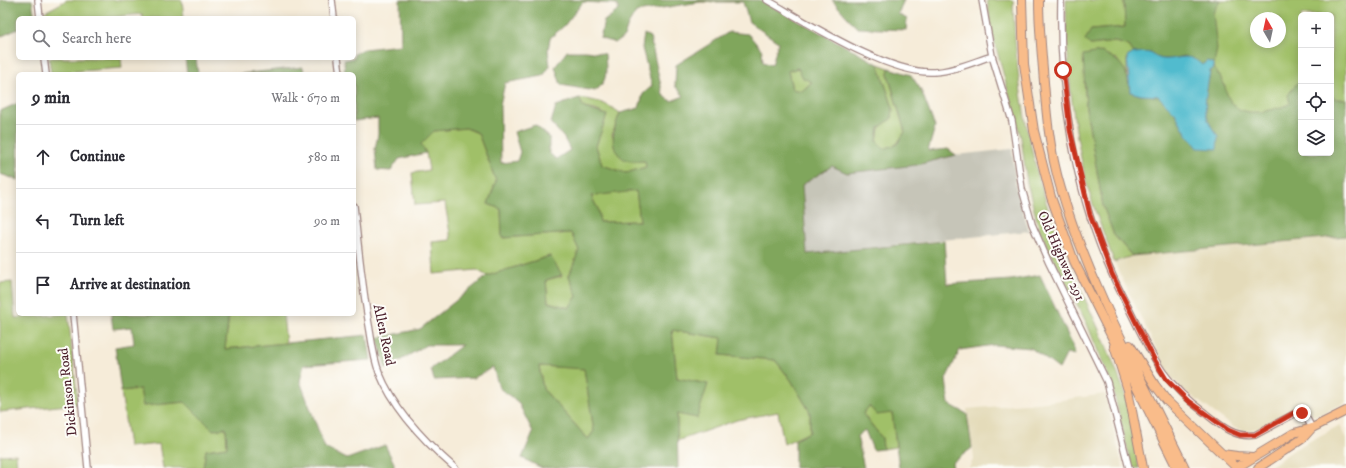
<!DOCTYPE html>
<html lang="en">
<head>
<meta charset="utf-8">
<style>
  :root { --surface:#fff; --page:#f7f7f7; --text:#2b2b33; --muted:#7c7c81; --line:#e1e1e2 }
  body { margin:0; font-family:"IM FELL DW Pica",serif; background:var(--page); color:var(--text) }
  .controls { position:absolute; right:12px; top:12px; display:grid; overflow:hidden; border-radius:6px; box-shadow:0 2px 10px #0003 }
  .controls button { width:36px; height:36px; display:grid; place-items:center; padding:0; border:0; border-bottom:1px solid var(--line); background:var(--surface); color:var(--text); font:20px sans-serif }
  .compass { position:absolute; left:1250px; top:12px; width:36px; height:36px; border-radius:50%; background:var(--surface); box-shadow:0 2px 10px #0003; rotate:351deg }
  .stop { position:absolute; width:12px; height:12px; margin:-9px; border:3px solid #c8321e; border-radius:50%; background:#fff }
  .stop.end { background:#c8321e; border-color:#fff; box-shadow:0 1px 4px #0008 }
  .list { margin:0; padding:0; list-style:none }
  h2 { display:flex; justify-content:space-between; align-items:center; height:52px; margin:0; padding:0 16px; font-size:17px }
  h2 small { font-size:13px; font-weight:400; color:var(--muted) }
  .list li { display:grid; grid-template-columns:26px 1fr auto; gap:12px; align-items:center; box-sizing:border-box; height:64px; padding:0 16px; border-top:1px solid var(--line) }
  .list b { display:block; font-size:15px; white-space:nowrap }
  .list em { font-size:13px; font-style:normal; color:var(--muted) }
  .icon { flex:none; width:22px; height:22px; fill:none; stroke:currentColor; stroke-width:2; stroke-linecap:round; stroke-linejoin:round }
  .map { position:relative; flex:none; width:1346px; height:468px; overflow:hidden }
  .search { position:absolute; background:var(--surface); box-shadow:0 2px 10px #0003; left:16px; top:16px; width:340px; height:44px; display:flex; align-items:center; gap:10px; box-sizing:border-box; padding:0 14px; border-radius:6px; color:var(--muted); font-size:15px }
  .panel { position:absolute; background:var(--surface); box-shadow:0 2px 10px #0003; left:16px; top:72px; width:340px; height:244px; border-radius:6px }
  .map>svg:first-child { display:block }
  .built { fill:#e4dbba }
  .industrial { fill:#c6c5b8 }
  .green { fill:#a0c068; stroke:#75704a; fill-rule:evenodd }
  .forest { fill:#80a65c; stroke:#656244; fill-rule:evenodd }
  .water { fill:#51bbce; stroke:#4e6d7c }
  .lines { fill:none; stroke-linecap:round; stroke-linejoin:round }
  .minor-casing { stroke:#a08682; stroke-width:8 }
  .highway-casing { stroke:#a08682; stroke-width:10 }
  .minor { stroke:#fff; stroke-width:5.5 }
  .highway { stroke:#f9bc8a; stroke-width:8 }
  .route { stroke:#c8321e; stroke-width:5 }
  .labels { text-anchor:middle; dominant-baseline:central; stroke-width:4; stroke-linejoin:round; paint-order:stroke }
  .street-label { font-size:14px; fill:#4a1f2b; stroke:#fdfcf7 }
</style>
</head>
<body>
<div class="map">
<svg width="1346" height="468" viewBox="0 0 1346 468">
  <rect width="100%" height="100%" fill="#fdfcf7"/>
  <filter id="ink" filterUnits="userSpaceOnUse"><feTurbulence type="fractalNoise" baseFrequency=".025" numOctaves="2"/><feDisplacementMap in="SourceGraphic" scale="8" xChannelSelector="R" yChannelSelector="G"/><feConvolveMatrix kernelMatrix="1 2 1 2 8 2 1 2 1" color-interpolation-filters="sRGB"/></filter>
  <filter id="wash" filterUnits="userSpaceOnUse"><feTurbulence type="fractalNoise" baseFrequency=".012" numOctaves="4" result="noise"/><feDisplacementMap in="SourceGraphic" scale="16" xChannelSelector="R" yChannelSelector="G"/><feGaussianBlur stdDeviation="0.9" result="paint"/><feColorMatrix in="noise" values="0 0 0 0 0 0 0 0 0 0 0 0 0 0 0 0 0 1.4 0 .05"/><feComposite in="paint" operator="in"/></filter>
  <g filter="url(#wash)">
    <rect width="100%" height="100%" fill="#f6ecd9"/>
    <path class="built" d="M1346 236V402L1317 416 1312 415 1307 409 1298 408 1289 410 1263 426 1246 431 1235 428 1181 388 1168 373 1114 262 1132 256Z
      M1105 394 1123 468H969L974 458 967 409 1047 402Z
      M1340 425 1346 440V468H1268L1295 449Z"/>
    <path class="industrial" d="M1012 149 1016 188 1029 231 807 254 802 185 832 166 917 165 956 155Z"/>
    <path class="green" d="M67 0H182L184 18H143L142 14 103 18H44L43 13Z
      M987 0H1013C1015 74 1027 147 1051 217 1071 276 1102 329 1123 388 1131 411 1134 443 1139 468H1132L1112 386 1087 324 1040 232 1034 210 1027 183 1021 138 992 33Z
      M1066 0H1124L1125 27 1091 30 1090 45 1115 42 1129 46 1134 53 1127 57V75L1116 58 1084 81 1086 108 1103 206 1114 235 1132 256 1114 262C1105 235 1093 209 1086 181 1072 122 1066 61 1066 0Z
      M1207 0H1346V105L1331 107V15H1301V110L1220 120ZM1256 18H1280V42H1256Z
      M49 58H121L122 68 51 73Z
      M878 64 889 68 888 75 905 132 897 144 884 149 877 141 879 128 892 118 893 108Z
      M798 68 812 82 802 91 792 89 788 71Z
      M579 98C595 100 607 103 620 113L612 135 626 160 645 161 646 167 626 173 602 165 596 146 607 115 595 110 584 108Z
      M466 128 478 133 496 181 488 204 501 209 502 238 571 233 579 250 569 276 577 296 569 308 548 302 546 280 562 276 550 256 487 276 477 270 434 274 432 242 451 240 445 203 415 205 412 173 429 170 426 153 421 144 434 131Z
      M636 190 640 221 599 222 598 209 591 196Z
      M12 282 15 318 68 314 78 404 0 412V283Z
      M229 314H283L286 343 225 349Z
      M672 330 723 338 720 355 775 360 791 380 810 412V432L784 444 778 412 737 420 677 441V414L707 384 677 378Z
      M539 366 584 368 594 431 588 439 543 389Z
      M140 389 143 406 185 402 213 430 226 428 227 447 206 450 203 468H163L159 444 129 447 121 391Z
      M869 405 892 413 896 447 883 449 882 438 863 414Z
      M16 454 17 468H0V455Z"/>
    <path class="forest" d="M0 0H32L35 18H18V29L0 37Z
      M400 0H760L878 64 893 108 892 118 879 128 877 141 884 149 897 144 905 132 888 74 889 68 911 75 921 90 935 127 928 151 948 149 956 155 917 165 847 173 832 166 802 185 807 254 944 241 947 284 1011 280 1040 275 1072 344 1075 355 1067 353 1059 369 1031 348 994 345 960 350 946 379 949 404 967 414 972 448 952 463 953 468H899L892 413 877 415 869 406 863 414 882 438 883 449 873 450 865 430 857 436 864 468H795V440L810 432V412L791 380 775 360 720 355 722 338 672 330 677 378 708 384 697 418 677 414 678 468H542L522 458 533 432 518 402 499 388 493 367 474 378 434 380 431 369 462 345H426L386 369 377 338 420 329 487 276 550 256 562 275 546 280 548 302 569 308 577 296 569 276 579 250 571 233 502 238 501 209 488 204 496 181 478 133 466 128 434 131 421 144 426 153 399 159 391 171 377 170 375 149 378 134V118L354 121V74H345L344 60 354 58V54L364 49 401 45ZM583 2 616 4 619 10 604 21 600 38 615 43 624 37 628 25 636 12 700 2H743L749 22 778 42 772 65 763 62 762 50 748 34 729 32 676 65 675 86 684 96 671 101 663 95 650 37 644 34 642 48 652 86 643 94 639 108 620 113C614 128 606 150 626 160 631 162 640 161 645 161L646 167 626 173 602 165 596 146 607 115 584 108 579 98 556 106 551 123 564 138 570 150 556 159 549 153V137L535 125 514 132 520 152 517 161 501 163 500 105 505 83 543 76 550 66 548 50 550 38 564 26ZM798 68 803 78 812 82 802 91 792 89 788 71ZM636 191 640 221 600 222 598 209 591 196ZM539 366 584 369 594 431 588 439 543 389Z
      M832 0H904L898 14 907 19 906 30 857 28Z
      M1124 0H1220L1213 13 1217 49 1214 64 1207 61 1202 65 1184 56 1173 59H1161L1151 53H1134L1129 46 1115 42 1090 45 1085 40 1091 30 1125 27Z
      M567 51H586L605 54C606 70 609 81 595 91L561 85 555 67Z
      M1101 52C1123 61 1127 69 1130 92L1141 95 1158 96 1175 113 1186 133 1218 136C1199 113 1206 98 1210 71L1214 68C1217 73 1222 78 1224 84 1226 89 1227 97 1231 102 1244 120 1273 110 1290 104L1288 95 1297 83H1301V153H1331V95L1336 99H1346V236L1132 256 1114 235 1103 206 1086 108 1083 55Z
      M185 58H196L198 74H187Z
      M303 67 304 74H239Z
      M18 103V180L0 174V111Z
      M111 314H229L225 349 367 335 371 360 304 365 300 381 325 448 347 459 385 445 394 463V468H203L206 450 227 447 226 428 213 430 185 402 143 406 140 389 121 391 115 347 134 344 132 327 113 329Z"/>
    <path class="water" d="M1134 53C1139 53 1147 51 1152 54 1156 56 1159 59 1163 59 1180 60 1187 51 1202 65L1207 61 1214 64V68L1210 71C1206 98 1199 113 1218 136L1217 149 1198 148 1186 133 1175 113 1158 96 1141 95 1130 92 1127 57Z"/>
  </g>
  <g filter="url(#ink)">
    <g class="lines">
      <g class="minor-casing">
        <path id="minor" d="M38 0 40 18
          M332 0 334 18
          M767 0C808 23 889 75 934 72 954 71 973 62 992 56
          M982 0 992 56 1012 121 1022 189 1032 224 1048 261 1107 382 1129 468
          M1061 0C1059 92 1074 190 1112 274 1117 286 1124 298 1129 309 1152 355 1162 382 1205 413 1220 425 1234 438 1255 435L1298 412 1306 417 1312 428
          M44 58 46 74
          M338 58 340 74
          M354 206C358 246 362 285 369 325 372 341 373 357 379 372 394 410 425 442 455 468
          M73 314 88 468"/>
      </g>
      <g class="highway-casing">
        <path id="highway" d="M1022 0 1024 64 1034 131 1051 197 1074 261 1177 468
          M1039 0C1039 24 1041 46 1043 69 1046 110 1049 150 1061 189 1089 284 1142 379 1185 468
          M1130 345 1155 385 1167 401 1237 468
          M1114 346 1128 390 1143 468
          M1222 454 1237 456 1253 457
          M1236 468 1294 433 1312 428
          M1258 468 1302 439 1312 428 1346 411"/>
      </g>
      <use href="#minor" class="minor"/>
      <use href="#highway" class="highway"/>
    </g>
  </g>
  <g class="lines" filter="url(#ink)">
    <path class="route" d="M1063 70 1070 130 1090 215 1112 274 1154 359 1166 379 1188 401 1228 430 1240 435H1255L1294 413H1302"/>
  </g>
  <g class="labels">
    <g class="street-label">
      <text transform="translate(1061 256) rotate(66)">Old Highway 291</text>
      <text transform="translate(384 335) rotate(78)">Allen Road</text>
      <text transform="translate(68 392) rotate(-96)">Dickinson Road</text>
    </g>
  </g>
</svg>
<div class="controls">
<button>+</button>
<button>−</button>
<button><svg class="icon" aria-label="locate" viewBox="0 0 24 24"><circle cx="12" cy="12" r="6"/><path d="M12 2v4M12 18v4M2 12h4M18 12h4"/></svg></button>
<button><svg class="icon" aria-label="layers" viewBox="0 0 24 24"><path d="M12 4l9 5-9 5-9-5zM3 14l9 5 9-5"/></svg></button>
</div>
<svg class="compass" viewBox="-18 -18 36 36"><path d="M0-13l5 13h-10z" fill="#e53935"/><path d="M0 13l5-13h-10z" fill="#7c7c81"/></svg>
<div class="stop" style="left:1063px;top:70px"></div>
<div class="stop end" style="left:1302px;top:413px"></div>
<div class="search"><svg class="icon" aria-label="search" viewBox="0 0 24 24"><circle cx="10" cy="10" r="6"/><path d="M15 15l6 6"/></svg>Search here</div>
<section class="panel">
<h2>9 min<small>Walk · 670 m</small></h2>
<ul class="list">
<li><svg class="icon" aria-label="ahead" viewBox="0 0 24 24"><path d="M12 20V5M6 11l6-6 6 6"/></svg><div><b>Continue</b></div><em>580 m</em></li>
<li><svg class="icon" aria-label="left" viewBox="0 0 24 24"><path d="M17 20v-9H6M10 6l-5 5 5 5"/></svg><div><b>Turn left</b></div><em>90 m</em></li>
<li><svg class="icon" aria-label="arrive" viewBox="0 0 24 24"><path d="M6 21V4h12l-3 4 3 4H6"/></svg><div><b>Arrive at destination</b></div></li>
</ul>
</section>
</div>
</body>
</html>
